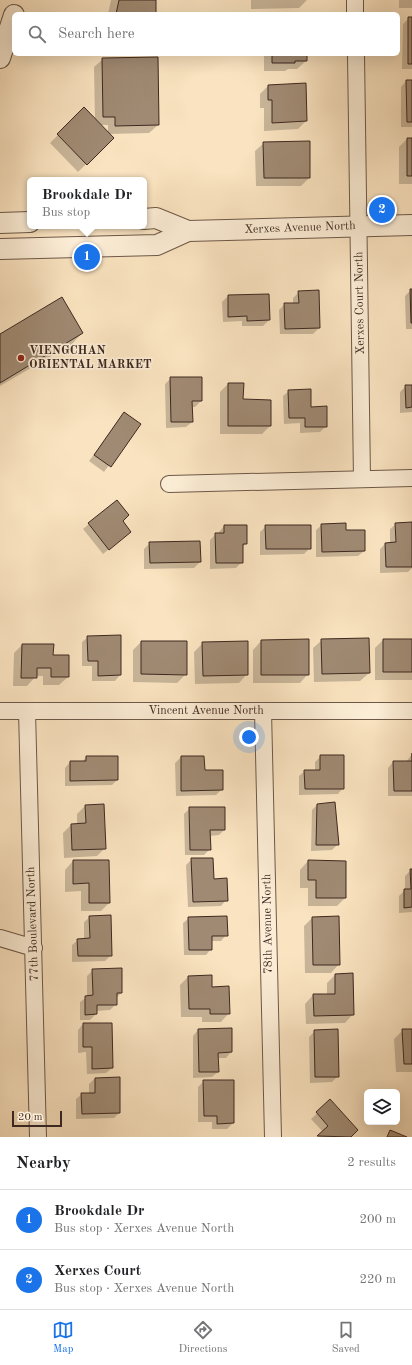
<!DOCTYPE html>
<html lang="en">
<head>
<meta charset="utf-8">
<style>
  :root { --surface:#fff; --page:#f2f2f2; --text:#202124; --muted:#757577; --line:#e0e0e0; --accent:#1a73e8 }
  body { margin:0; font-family:"Old Standard TT",serif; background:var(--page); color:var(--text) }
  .controls { position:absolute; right:12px; bottom:12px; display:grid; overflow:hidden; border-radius:6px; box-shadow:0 4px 16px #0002 }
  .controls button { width:36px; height:36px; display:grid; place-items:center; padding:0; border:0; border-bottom:1px solid var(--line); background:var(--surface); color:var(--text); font:20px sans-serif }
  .scale { position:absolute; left:12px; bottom:10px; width:50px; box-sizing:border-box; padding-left:4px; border:2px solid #3e2920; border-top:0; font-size:11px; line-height:14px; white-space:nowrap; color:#3e2920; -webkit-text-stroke:3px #fcedd6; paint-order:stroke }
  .you { position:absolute; left:249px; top:737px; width:14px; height:14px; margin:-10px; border:3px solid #fff; border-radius:50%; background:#1a73e8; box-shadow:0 0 0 6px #1a73e833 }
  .badge { display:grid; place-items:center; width:26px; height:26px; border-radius:50%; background:var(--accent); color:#fff; font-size:13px; font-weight:700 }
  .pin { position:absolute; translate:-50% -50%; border:2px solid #fff; box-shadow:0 1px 4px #0006 }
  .popup { position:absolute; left:27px; top:177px; width:120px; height:52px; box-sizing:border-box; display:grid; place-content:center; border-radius:6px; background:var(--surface); filter:drop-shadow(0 1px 3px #0005); font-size:13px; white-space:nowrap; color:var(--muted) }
  .popup b { font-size:15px; color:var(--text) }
  .popup::after { content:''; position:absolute; left:50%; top:100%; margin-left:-8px; border:8px solid transparent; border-top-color:var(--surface) }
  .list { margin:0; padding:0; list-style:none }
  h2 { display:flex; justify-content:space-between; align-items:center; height:52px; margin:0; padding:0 16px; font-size:17px }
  h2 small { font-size:13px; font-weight:400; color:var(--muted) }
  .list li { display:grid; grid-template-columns:26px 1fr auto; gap:12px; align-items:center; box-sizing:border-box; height:60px; padding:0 16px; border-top:1px solid var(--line) }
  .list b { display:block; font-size:15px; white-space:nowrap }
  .list p { margin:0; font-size:13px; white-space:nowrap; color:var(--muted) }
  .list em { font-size:13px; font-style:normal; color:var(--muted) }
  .icon { flex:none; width:22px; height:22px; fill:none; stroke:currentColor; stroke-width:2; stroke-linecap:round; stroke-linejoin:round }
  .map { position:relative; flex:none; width:412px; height:1137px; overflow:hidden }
  .search { position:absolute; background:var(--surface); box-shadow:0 4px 16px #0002; left:12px; right:12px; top:12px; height:44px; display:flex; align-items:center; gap:10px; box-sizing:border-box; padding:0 14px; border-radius:6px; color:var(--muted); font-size:15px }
  .sheet { height:172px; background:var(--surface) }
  nav { display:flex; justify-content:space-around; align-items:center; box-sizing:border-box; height:56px; border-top:1px solid var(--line); background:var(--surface); font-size:11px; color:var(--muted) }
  nav a { display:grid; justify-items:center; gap:2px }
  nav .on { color:var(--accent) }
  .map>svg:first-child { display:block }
  .shadow { fill:#0003; fill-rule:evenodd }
  .building { fill:#a08a73; stroke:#3e2920 }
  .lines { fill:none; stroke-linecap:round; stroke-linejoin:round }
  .minor-casing { stroke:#6d5848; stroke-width:18 }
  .tertiary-casing { stroke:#6d5848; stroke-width:22 }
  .minor { stroke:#fcedd6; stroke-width:16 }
  .tertiary { stroke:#fcedd6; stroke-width:20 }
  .poi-dot { fill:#8f2418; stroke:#fcedd6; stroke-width:1.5 }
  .labels { text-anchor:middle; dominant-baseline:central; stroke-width:3.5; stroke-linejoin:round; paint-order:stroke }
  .street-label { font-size:12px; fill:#3e2920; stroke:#fcedd6 }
  .poi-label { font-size:12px; font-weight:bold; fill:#3e2920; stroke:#fcedd6; text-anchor:start }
</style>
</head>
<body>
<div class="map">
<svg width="412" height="1137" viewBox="0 0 412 1137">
  <rect width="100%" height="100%" fill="#fae3c0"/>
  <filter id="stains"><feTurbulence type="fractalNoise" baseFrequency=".005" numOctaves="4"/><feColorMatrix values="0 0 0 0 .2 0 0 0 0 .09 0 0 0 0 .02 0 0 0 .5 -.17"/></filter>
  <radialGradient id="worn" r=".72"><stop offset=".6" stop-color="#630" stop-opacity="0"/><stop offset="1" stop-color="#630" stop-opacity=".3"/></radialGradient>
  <path class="shadow" d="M111 0H155V14H108Z
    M251 0H307L299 8 251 9Z
    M399 0H412V8H399Z
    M409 18H412V69H402L403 24Z
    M264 54H306V61L297 69H288L285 71H264Z
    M103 59 158 125 149 133 108 134 113 138 78 172 50 143 84 109 95 120 94 67ZM100 125H108V133Z
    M406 81H412V127H401V87Z
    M268 86 306 121 298 129 264 131V108H260V94Z
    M407 139H412V184H399V147Z
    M264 143 309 178 301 186H256L255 151Z
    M411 290H412V329H406L405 296Z
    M299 292 319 328 313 334H280L279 310 285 304H293V298Z
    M268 295 269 320 263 326H242V321L223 322 222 302 228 296Z
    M82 333 72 344 0 386V335Z
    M171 378H201V401L195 407H192V422L186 427 166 428 165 384Z
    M228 384 242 400 270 401V426L262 434H220V392Z
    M406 386H412V412L400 413V392Z
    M289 391 310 408 326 426 320 432 300 433V423L284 424 283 396Z
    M124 414 139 424 104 472 89 461Z
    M116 501 124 537 103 554 83 529Z
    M412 523V568L408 572 380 573V549L385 544 390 543V529L396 524Z
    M322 525 345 531 364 551 358 556 316 557V530Z
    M224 526 246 543 242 548V562L236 568 210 569V540L216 534H219V532Z
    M266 526 310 548 304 554 260 555V532Z
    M150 543 200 562 194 568 144 569V549Z
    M88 637 120 675 115 681H92V666H82V642Z
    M322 640 369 673 360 681 314 682 313 648Z
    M383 640H412V680H375V648Z
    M261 641 308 674 300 683H253V650Z
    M141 642 186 674 177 683 133 682V650Z
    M203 643 247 674 239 683 195 684 194 652Z
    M22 645 52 656 68 677 59 685H43V676H36L27 686H13L14 653Z
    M412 754V796H388V768L393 762H406Z
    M321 756 343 788 338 794 299 795V776L305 771H315V762Z
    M86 757 117 780 112 785 65 786V768L70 762H82Z
    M181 757 204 771 222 789 216 795 176 796 175 763Z
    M103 805 105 848 97 856 64 858 63 833 71 825H77V814L85 806Z
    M317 805 338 844 332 850 311 851 312 810Z
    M190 808 224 830 219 835 209 836 210 849 204 855H185L184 814Z
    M192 859 213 880 226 900 221 906 188 907 186 865Z
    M73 861 109 903 101 911H81V891L65 892V870Z
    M308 861 345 898 337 906H308V888H300V870Z
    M411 870 412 912 399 913V896L405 890V876Z
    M90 917 111 955 105 961 72 962V945L78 940 84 939V922Z
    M313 917 339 964 331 973H305L304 926Z
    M189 918 226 935 221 941H211V949L206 955H184L183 923Z
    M93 970 121 993 116 998V1004L110 1010 96 1011V1014L90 1020H80V1002L87 997V976Z
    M335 975 353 1014 345 1023 306 1024 305 1004 313 995H327V983Z
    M188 977 211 988 229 1013 221 1022H202V1017H181L180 985Z
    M83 1024 112 1068 106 1073 87 1074 86 1052 78 1053V1030Z
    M198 1030 231 1052 226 1058H217L218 1072 212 1077 193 1078V1036Z
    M403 1030H412V1072H396L394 1039Z
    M315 1031 338 1076 332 1082 310 1083 309 1037Z
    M95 1078H119V1113L114 1118 76 1119V1099L82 1094H89V1084Z
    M204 1081 233 1123 227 1129H212V1122H198V1087Z
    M330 1101 357 1130 350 1137H318L323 1132 311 1119Z"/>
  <path class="building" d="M119 0H156V14H116Z
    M408 17H412V64H408Z
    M272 54H307V61H295V63H272Z
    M158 57 159 125 115 126V117H103L102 58Z
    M406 80H412V122H407Z
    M306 83 307 121 272 123V100H268V85Z
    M84 107 114 138 87 165 57 134Z
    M407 138H412V176H407Z
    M310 141V178H264L263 142Z
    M410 289H412V323H411Z
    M319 290 320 328 285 329 284 303H299L298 291Z
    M269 294 270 320 247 321V316L228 317V295Z
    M62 297 83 333 0 383V334Z
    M170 377H202V401H192L193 422H171Z
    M228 383H244L243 399 271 400V426H228Z
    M405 385H412V407L406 408Z
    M311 389V407L327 406V427H305V418H289L288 390Z
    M124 412 141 424 111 467 94 455Z
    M117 500 129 515 123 521 131 532 109 550 88 523Z
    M412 522V567H386L385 543 396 542 395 523Z
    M346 523V530H365V551L322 552 321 524Z
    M224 525H247V544H243V563H216L215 533H224Z
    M265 525H311V549H266Z
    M200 541 201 562 150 563 149 542Z
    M121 635V675L98 676V661H88L87 636Z
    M369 638 370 673 322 674 321 639Z
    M309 639V675H261V640Z
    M383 639H412V672H383Z
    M141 641H187V675L141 674Z
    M248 641V675L203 676 202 642Z
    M22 644H54L53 655H69V677H51V668H37V678H21Z
    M412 753V791H394L393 761H412Z
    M320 755H344V789H305L304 770H320Z
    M86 756H118V780L70 781V761H86Z
    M181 756H204L205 770H223V790L181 791Z
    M335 802 339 845H316L317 804Z
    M104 804 106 849 72 850 71 824 86 823 85 805Z
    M189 807H225V830H210L211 850H190Z
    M191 858H213L214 879 227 878 228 901 193 902Z
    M73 860H109L110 903H89V883L73 884Z
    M308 860 346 861V898H316V880H308Z
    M410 869H412V907L404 908V889H411Z
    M111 915 112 956H78L77 939 90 938 89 916Z
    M227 916 228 936H212V950H189L188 917Z
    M339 916 340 965H313L312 917Z
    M122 968V993H117V1005H97V1014L85 1015V996L93 995 92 969Z
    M353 973 354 1015 314 1016 313 994H335V974Z
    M212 975V987L229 986 230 1014H210V1009H189L188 976Z
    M83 1023H112L113 1068 92 1069V1047H83Z
    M232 1028V1052L218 1053 219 1072H199L198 1029Z
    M338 1029 339 1077H315L314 1030Z
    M402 1029H412V1064H404Z
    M120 1077V1113L82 1114 81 1093H95V1078Z
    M203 1080H234V1123L217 1124V1116H204Z
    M330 1099 358 1130 351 1137 317 1136 328 1126 316 1112Z
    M390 1130 407 1137H387Z"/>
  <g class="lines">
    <g class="minor-casing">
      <path id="minor" d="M355 0V14
        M356 54 362 479
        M169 484 412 478
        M0 711H412
        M27 711 38 1137
        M263 711 273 1137
        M0 938 34 948"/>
    </g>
    <g class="tertiary-casing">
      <path id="tertiary" d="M0 58 14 15
        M144 219 156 218 188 231
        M0 223 30 222
        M0 249 157 245 188 231 412 225"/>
    </g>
    <use href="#minor" class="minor"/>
    <use href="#tertiary" class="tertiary"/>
  </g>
  <circle class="poi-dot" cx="21" cy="358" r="4"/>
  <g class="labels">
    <g class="street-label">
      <text transform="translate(300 228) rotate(-2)">Xerxes Avenue North</text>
      <text transform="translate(360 303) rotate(-91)">Xerxes Court North</text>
      <text x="206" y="711">Vincent Avenue North</text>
      <text transform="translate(33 924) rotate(-92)">77th Boulevard North</text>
      <text transform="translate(268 924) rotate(-91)">78th Avenue North</text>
    </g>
    <g class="poi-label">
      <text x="29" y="351">VIENGCHAN<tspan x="29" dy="14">ORIENTAL MARKET</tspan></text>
    </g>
  </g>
  <rect width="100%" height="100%" filter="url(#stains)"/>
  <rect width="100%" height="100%" fill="url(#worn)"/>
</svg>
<div class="controls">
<button><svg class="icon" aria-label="layers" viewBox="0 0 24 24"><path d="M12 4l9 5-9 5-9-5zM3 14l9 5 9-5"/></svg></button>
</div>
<div class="scale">20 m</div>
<div class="you"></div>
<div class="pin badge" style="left:87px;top:257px">1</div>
<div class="popup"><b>Brookdale Dr</b>Bus stop</div>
<div class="pin badge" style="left:382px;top:210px">2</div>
<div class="search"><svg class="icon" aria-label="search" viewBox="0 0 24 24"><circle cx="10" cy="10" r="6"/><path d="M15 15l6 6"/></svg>Search here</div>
</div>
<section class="sheet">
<h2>Nearby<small>2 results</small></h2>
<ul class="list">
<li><span class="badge">1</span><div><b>Brookdale Dr</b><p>Bus stop · Xerxes Avenue North</p></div><em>200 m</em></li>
<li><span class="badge">2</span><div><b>Xerxes Court</b><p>Bus stop · Xerxes Avenue North</p></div><em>220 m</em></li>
</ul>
</section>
<nav>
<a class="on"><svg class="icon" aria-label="map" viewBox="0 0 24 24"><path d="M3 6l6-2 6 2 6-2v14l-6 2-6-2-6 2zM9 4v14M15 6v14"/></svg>Map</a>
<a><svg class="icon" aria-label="directions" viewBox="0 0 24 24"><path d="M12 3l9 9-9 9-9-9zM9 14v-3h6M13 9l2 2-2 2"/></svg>Directions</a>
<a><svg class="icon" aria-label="saved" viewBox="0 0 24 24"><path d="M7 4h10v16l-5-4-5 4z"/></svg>Saved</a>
</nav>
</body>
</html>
